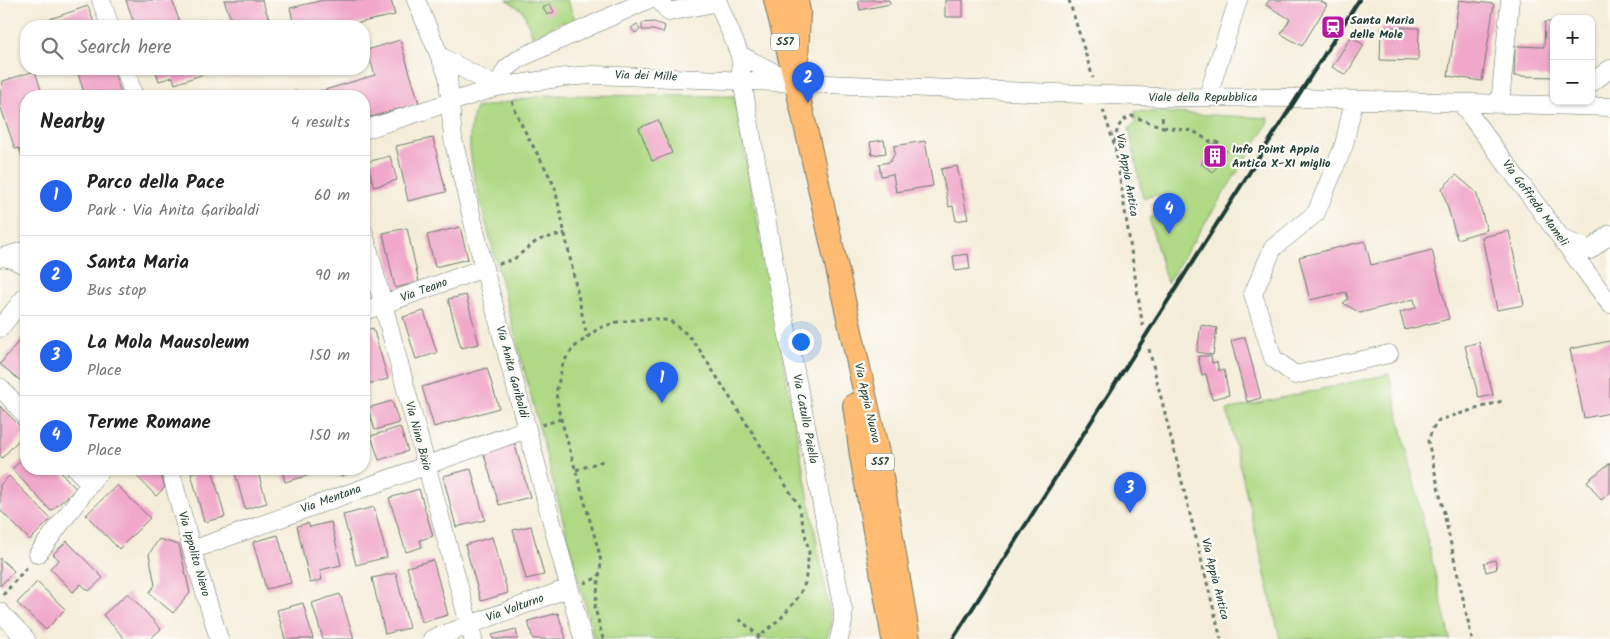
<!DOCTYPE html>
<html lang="en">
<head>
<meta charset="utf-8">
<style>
  :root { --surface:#fff; --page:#f6f6f6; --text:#222; --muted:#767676; --line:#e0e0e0; --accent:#2563eb }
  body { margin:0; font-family:Kalam,sans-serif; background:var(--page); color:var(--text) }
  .controls { position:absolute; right:15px; top:15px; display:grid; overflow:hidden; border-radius:10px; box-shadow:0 1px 4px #0004 }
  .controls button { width:45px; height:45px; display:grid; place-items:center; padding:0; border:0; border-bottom:1px solid var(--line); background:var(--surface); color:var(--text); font:25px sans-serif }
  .you { position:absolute; left:800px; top:341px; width:18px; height:18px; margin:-12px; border:4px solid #fff; border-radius:50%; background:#1a73e8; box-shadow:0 0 0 8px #1a73e833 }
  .badge { display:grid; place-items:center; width:32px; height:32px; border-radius:50%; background:var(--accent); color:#fff; font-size:16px; font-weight:700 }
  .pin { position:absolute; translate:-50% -41px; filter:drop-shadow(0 1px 2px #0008) }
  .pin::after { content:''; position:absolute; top:26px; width:18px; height:15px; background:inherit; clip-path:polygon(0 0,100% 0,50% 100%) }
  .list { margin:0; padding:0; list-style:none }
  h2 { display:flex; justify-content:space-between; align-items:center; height:65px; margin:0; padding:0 20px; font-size:21px }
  h2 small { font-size:16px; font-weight:400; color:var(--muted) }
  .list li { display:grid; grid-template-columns:32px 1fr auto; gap:15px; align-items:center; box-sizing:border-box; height:80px; padding:0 20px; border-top:1px solid var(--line) }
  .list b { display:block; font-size:19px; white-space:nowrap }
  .list p { margin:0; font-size:16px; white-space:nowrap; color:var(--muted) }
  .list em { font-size:16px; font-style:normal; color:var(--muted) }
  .icon { flex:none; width:28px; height:28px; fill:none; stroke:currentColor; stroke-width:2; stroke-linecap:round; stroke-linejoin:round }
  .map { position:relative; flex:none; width:1610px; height:639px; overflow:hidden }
  .search { position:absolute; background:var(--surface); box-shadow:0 1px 4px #0004; left:20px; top:20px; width:350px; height:55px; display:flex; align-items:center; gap:12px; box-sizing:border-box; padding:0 18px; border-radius:20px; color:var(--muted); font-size:19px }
  .panel { position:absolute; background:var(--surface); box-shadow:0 1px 4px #0004; left:20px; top:90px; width:350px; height:385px; border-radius:20px }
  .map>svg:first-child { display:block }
  .green { fill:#afd984; stroke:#678b5c }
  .building { fill:#f0a7c9 }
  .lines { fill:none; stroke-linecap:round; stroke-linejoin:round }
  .minor-casing { stroke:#6a7b6e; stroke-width:19 }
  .major-casing { stroke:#6a7b6e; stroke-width:24 }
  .path { stroke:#6a7b6e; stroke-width:3; stroke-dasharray:4 4; stroke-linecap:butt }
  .minor { stroke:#fff; stroke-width:18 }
  .major { stroke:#ffbb71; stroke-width:22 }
  .rail { stroke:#1f3d34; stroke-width:4 }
  .labels { text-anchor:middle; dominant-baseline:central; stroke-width:4.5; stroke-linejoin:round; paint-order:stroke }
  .shield { fill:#fdfcf7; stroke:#62766e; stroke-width:1 }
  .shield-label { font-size:11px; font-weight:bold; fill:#1f3d34 }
  .poi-label { font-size:12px; font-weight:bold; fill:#1f3d34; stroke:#fdfcf7; text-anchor:start }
  .street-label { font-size:12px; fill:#1f3d34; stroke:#fdfcf7 }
</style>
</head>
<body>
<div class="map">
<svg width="1610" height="639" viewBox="0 0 1610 639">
  <rect width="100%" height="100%" fill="#fdfcf7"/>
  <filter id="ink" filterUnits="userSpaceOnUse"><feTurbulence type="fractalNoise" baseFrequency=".02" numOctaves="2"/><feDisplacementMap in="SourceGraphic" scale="10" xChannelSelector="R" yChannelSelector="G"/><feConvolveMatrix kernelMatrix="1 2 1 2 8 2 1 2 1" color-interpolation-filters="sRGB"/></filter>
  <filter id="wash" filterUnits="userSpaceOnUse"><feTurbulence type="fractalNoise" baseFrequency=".0096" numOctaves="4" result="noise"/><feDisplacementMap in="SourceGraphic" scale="20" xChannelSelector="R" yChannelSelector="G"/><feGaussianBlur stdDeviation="1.12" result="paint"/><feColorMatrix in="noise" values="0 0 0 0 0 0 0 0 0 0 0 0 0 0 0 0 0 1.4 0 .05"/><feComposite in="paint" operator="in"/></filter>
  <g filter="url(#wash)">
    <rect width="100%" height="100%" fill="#f4edd9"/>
    <path class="green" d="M507 0H567L576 21 567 25 563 21 533 37 523 11Z
      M546 95 734 96 832 624 826 639H594L475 181C470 155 466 133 476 108Z
      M1135 111 1268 118 1267 125 1167 283 1149 218 1182 207 1181 198 1172 197 1167 193 1143 198 1129 128 1135 124Z
      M1389 374 1450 639H1280L1227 410Z"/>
    <g id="blocks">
      <path class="building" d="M126 0H172L181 26H135Z
        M224 0H262L269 19 265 21 267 26H222L232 22Z
        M324 0H391L395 15 344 26H294L290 8Z
        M858 0H889L890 4 860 10Z
        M945 0H963V17H945Z
        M1269 0H1319L1327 5 1302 46 1281 34 1290 19 1266 5Z
        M1459 0 1494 4 1482 81 1448 76Z
        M550 4 554 12 547 15 543 8Z
        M88 6 95 26H52L50 19Z
        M654 22 665 26 663 33 653 30H642V23Z
        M1545 22H1554V77L1514 76 1515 46 1544 47Z
        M637 24 640 30 635 33 631 28Z
        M1381 27 1419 28 1418 61 1380 60Z
        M1351 37 1364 45 1346 75 1332 67Z
        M400 40 419 103 364 119V96H319L318 92 375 75 367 50Z
        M82 69H113L122 96H85L77 70Z
        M155 69H218L175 84 173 77 159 81Z
        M35 71 43 96H26V168L19 148 15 149 0 105V94L3 81Z
        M296 91 297 96H282Z
        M658 120 672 153 652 161 639 128Z
        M433 138 446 192 408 201 396 146Z
        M884 140 886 153 872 155 870 142Z
        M925 141 933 186 896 192 893 174 881 176 879 164 890 162 895 153 894 146Z
        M1214 143 1227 151 1213 172 1201 164Z
        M390 156 397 180 374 187 367 162Z
        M957 166 968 219 956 221 953 206 949 207 941 169Z
        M1456 175 1476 192 1487 230 1457 239 1442 188Z
        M460 227 468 259 435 267 427 235Z
        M407 228 419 282 395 288 383 233Z
        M1509 231 1524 305 1497 310 1482 237Z
        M1365 241 1371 265 1432 250 1449 319 1405 330 1400 312 1416 308 1414 299 1360 313 1343 303 1348 299 1346 292 1310 300 1299 257Z
        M968 254 970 269 955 271 953 256Z
        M466 295 479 344 461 348 448 299Z
        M424 311 437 353 416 359 403 317Z
        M1201 325 1217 328 1213 355 1197 352Z
        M373 328 388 379 364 385V331Z
        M26 332V385L0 364Z
        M1245 337 1261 398 1247 402 1231 341Z
        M1610 341V413L1584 418 1570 349Z
        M1479 342 1493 395 1479 398 1465 346Z
        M1198 356H1211L1212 363 1217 362 1219 371 1224 370 1229 395 1212 399 1206 374 1202 375Z
        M487 368 499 408 434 427 422 387Z
        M392 401 399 423 375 430 368 408Z
        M0 406 26 432 2 458 0 456Z
        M400 427 408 451 379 460 371 436Z
        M514 442 530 497 499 505 483 451Z
        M26 456V469H58L76 489 51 511 12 469Z
        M1610 463V493L1601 500 1587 481Z
        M130 469H159L165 487 156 496Z
        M207 469H212L225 517 204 522 191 473Z
        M234 469H257L267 503 245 509Z
        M282 469H311L313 474 285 482Z
        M338 469H361L341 476Z
        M471 469 485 520 456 527 443 476Z
        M9 476 51 519 30 540 0 510V485Z
        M117 485 150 518 119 549 86 515Z
        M419 489 433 536 420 540 422 547 406 552 389 498Z
        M374 507 387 557 356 565 343 515Z
        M331 522 341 565 320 570 322 580 310 583 297 526 308 523 310 527Z
        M531 526 544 575 526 579 513 530Z
        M278 535 291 583 266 589 253 542Z
        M492 537 508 593 481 601 465 545Z
        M159 539 179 545 190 593 173 613 149 593 155 585 149 554Z
        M67 541 103 578 89 591 81 584 73 592 50 568 59 560 53 554Z
        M0 558 14 571 0 586Z
        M433 560 448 615 422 622 407 567Z
        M1495 560 1497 569 1486 572 1484 563Z
        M396 573 409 628 385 634 372 578Z
        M37 582 65 609 46 630 17 603Z
        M128 593 161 629 150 639H125L103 615Z
        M340 594 354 639H323L312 603Z
        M303 603 313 639H285L277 610Z
        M558 613 566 639H533L528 621Z
        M516 629 518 639H493L492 635Z"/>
    </g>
  </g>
  <g filter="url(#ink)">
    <use href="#blocks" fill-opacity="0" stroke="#6a7b6e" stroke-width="1"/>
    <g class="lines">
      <g class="minor-casing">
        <path id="minor" d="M101 0 110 26
          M416 0 448 76 453 139 484 268 583 639
          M659 0 669 12 718 2
          M717 0 740 55 742 80 778 286 843 610V622L839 639
          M740 55 789 80
          M440 56 497 87 506 69 520 58 647 0
          M125 69 134 96
          M1591 83 1610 69
          M1208 96 1238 0
          M1354 100 1344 145 1316 213 1273 248 1253 294 1273 358 1295 375 1389 354
          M1461 103 1610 304
          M1500 103 1510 0
          M364 130 497 87 565 77 593 75 1161 97 1298 98 1610 107
          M364 233 473 639
          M1562 239 1590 250 1610 234
          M2 257 12 259 26 266
          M0 258 26 250
          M364 311 484 268
          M0 328 26 296
          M0 387 26 416
          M76 469 91 484
          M170 469 192 550 219 639
          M192 550 527 429
          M38 554 101 469
          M0 612 26 639
          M432 639 569 588"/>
      </g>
      <g class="major-casing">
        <path id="major" d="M775 0 796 84 878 453 909 639
          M797 0 799 12 797 61
          M854 405 861 456 893 639"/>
      </g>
      <path class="path" d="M1069 0 1093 78
        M512 101C522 132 542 158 555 188L587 337
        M1103 110 1115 146 1143 328
        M1163 127 1193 131 1211 142 1215 141 1221 145 1220 147
        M1115 142C1117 129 1118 121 1132 116L1163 127 1162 113
        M499 264 514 259 538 240 565 233
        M1149 349 1221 639
        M542 425 561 419
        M576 470 606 460
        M584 583 599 577
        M3 595 28 566
        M739 619 760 637
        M603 639 595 608 601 562 599 552 559 412 556 393 563 363 573 348 599 328 617 322 651 318 670 321 688 335 699 349 799 506 809 552 805 583 799 596 784 615 757 639
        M1472 639 1428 441 1433 428 1439 420 1502 401"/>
      <use href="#minor" class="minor"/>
      <use href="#major" class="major"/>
      <path class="rail" d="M953 639 1359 0"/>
    </g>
  </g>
  <defs>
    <g id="station-square" transform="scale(1.25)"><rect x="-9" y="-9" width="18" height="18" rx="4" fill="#b5179e" stroke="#fdfcf7"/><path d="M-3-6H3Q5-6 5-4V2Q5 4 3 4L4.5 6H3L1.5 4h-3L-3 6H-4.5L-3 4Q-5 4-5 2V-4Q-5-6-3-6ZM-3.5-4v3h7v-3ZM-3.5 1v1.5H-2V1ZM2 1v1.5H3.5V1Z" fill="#fff"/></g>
    <g id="building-square" transform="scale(1.25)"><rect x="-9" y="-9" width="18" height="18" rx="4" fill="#b5179e" stroke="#fdfcf7"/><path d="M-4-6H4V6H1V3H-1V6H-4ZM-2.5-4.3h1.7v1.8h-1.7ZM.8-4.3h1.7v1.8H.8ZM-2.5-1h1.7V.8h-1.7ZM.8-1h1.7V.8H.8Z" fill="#fff"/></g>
  </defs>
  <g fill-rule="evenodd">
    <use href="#station-square" x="1333" y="27"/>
    <use href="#building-square" x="1215" y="156"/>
  </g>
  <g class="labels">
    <g class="shield">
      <rect x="771" y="33.5" width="28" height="17" rx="4"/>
      <rect x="866" y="453.5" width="28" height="17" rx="4"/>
    </g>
    <g class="shield-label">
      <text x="785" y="42">SS7</text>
      <text x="880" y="462">SS7</text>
    </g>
    <g class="poi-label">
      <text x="1350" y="20">Santa Maria<tspan x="1350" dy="14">delle Mole</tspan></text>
      <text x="1232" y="149">Info Point Appia<tspan x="1232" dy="14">Antica X-XI miglio</tspan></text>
    </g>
    <g class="street-label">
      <text transform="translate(646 76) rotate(2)">Via dei Mille</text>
      <text x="1203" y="97">Viale della Repubblica</text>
      <text transform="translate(1127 175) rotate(80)">Via Appia Antica</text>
      <text transform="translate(1535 203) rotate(54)">Via Goffredo Mameli</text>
      <text transform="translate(424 290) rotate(-20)">Via Teano</text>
      <text transform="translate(512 372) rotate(75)">Via Anita Garibaldi</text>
      <text transform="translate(867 403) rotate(77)">Via Appia Nuova</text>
      <text transform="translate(805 419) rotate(79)">Via Catullo Paiella</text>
      <text transform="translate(418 436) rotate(75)">Via Nino Bixio</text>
      <text transform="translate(331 499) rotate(-20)">Via Mentana</text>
      <text transform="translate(194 554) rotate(74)">Via Ippolito Nievo</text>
      <text transform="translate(1215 579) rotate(76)">Via Appia Antica</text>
      <text transform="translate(515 608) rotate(-20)">Via Volturno</text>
    </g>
  </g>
</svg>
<div class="controls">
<button>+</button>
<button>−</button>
</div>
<div class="you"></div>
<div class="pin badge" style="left:662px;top:403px">1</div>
<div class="pin badge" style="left:808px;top:103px">2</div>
<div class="pin badge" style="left:1130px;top:513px">3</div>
<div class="pin badge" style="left:1169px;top:234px">4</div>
<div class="search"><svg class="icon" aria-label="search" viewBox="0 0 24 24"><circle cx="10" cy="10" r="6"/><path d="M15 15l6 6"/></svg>Search here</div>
<section class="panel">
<h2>Nearby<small>4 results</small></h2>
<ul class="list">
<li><span class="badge">1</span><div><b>Parco della Pace</b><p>Park · Via Anita Garibaldi</p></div><em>60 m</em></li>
<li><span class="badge">2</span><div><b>Santa Maria</b><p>Bus stop</p></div><em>90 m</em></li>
<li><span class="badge">3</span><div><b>La Mola Mausoleum</b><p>Place</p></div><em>150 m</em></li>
<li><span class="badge">4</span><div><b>Terme Romane</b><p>Place</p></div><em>150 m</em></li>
</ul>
</section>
</div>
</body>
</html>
